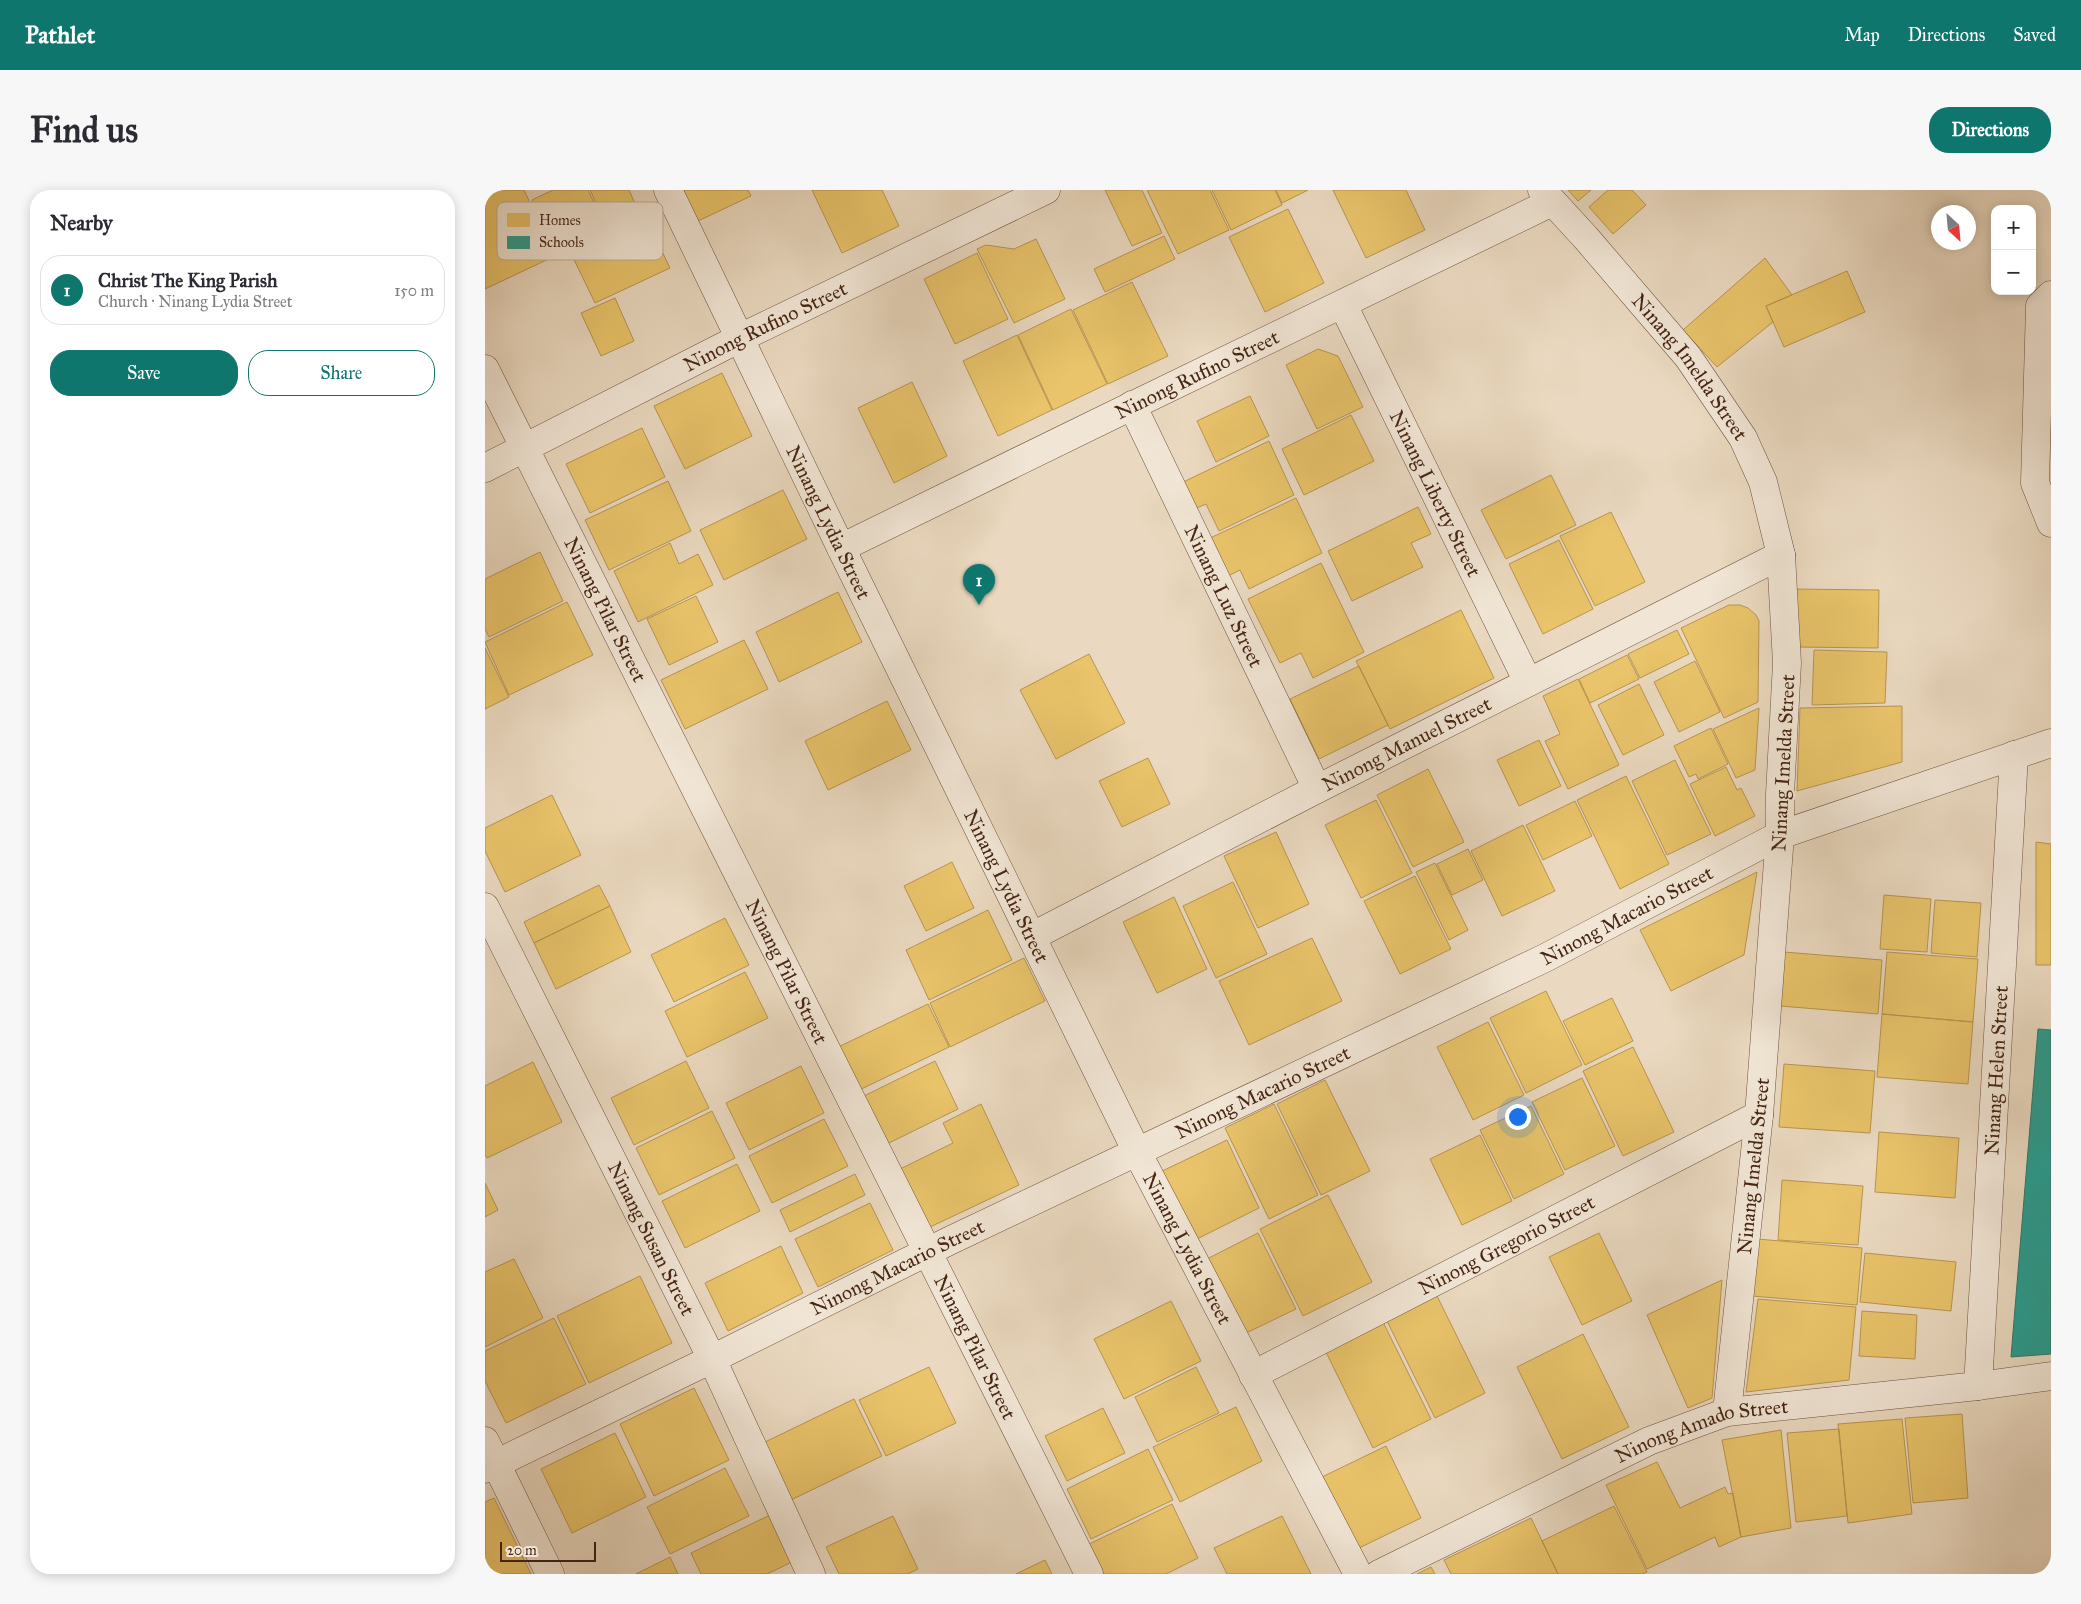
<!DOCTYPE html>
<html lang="en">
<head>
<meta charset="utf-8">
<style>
  :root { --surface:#fff; --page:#f7f7f7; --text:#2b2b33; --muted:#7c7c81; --line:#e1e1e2; --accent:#0f766e }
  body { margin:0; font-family:"IM FELL Great Primer",serif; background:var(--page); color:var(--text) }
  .controls { position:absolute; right:15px; top:15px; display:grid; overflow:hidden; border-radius:10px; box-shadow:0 2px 12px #0003 }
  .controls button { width:45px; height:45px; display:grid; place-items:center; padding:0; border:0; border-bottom:1px solid var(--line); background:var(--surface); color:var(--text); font:25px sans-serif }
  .compass { position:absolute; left:1446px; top:15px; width:45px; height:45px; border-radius:50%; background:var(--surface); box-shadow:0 2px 12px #0003; rotate:154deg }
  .scale { position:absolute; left:15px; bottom:12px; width:96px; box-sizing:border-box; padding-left:5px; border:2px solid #472513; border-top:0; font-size:14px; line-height:18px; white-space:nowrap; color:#472513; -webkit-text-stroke:4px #f1e6d6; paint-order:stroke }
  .you { position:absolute; left:1032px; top:926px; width:18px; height:18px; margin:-12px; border:4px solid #fff; border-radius:50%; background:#1a73e8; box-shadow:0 0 0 8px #1a73e833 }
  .badge { display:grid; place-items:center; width:32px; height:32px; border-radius:50%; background:var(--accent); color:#fff; font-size:16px; font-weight:700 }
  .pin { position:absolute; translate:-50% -41px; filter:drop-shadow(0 1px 2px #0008) }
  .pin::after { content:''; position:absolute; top:26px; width:18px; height:15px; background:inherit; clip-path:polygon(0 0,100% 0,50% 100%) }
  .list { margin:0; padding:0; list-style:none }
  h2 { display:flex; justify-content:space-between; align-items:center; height:65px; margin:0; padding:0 20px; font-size:21px }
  h2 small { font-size:16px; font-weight:400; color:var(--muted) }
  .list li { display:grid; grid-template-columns:32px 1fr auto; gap:15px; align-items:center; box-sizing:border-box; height:70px; margin:0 10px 10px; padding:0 10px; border:1px solid var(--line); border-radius:20px }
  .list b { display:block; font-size:19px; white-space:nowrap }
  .list p { margin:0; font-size:16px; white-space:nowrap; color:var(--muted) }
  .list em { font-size:16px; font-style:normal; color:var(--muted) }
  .actions { display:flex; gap:10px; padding:15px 20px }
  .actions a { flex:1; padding:11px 0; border:1px solid var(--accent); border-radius:20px; text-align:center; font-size:18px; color:var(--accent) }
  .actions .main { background:var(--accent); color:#fff }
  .map { position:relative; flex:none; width:1566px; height:1384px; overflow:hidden; border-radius:20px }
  header { display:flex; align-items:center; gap:30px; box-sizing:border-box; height:70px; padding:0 25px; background:var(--accent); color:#fff }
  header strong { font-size:24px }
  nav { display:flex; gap:28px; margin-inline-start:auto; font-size:18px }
  .intro { display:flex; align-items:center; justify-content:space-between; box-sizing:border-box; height:120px; padding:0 30px }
  h1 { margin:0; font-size:35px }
  .button { padding:12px 22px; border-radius:20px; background:var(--accent); color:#fff; font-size:18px; font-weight:700 }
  main { display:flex; gap:30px; padding:0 30px }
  aside { flex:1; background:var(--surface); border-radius:20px; box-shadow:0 2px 12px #0003 }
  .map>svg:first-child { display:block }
  .homes { fill:#e9c46a; stroke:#b89450 }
  .schools { fill:#2a9d8f; stroke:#33796a }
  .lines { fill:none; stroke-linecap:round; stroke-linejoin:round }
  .minor-casing { stroke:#70523e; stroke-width:29 }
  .tertiary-casing { stroke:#70523e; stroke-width:29 }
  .minor { stroke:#f1e6d6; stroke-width:28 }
  .tertiary { stroke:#f1e6d6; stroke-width:28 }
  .labels { text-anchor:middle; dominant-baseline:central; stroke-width:5; stroke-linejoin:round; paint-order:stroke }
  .street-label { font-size:20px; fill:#472513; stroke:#f1e6d6 }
  .key { fill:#f1e6d6; stroke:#beac9c; stroke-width:1 }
  .key-label { font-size:14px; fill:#472513 }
</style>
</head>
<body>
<header>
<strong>Pathlet</strong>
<nav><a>Map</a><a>Directions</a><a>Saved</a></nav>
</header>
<div class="intro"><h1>Find us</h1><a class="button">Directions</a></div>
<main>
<aside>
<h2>Nearby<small></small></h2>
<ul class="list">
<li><span class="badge">1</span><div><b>Christ The King Parish</b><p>Church · Ninang Lydia Street</p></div><em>150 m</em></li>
</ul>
<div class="actions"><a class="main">Save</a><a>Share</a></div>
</aside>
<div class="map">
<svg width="1566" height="1384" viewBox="0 0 1566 1384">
  <rect width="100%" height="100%" fill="#ead9c0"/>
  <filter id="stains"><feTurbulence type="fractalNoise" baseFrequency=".004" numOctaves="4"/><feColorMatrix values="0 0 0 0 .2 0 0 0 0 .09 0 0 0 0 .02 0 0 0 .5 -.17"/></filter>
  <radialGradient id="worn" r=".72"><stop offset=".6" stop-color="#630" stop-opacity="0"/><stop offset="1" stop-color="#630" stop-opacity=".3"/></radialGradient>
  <path class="homes" d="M0 0H39L70 66 0 99Z
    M68 0H103L120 36 70 59 47 10Z
    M105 0H144L152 18 120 33Z
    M198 0H263L266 6 213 31Z
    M327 0H397L414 36 357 63Z
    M620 0H657L677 43 647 56Z
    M662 0H725L744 40 693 64Z
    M727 0H790L797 15 746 40Z
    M791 0H823L797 13Z
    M848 0H921L940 40 881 68Z
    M1083 0H1106L1093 11Z
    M1123 0H1147L1161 15 1128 44 1104 17Z
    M803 19 839 93 780 122 744 47Z
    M158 21 185 78 110 113 83 57Z
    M679 46 690 69 620 102 609 79Z
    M551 49 580 109 529 133 492 59 501 55 529 59Z
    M492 63 523 129 470 154 439 89Z
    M1280 68 1307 105 1281 116 1288 132 1232 177 1198 140Z
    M1362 81 1380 122 1299 157 1281 116Z
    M647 92 683 166 623 194 588 120Z
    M130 108 149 151 116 166 96 123Z
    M586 119 622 194 568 220 533 145Z
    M532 145 567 220 513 246 478 171Z
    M833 159 853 166 878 217 832 239 801 175Z
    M237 183 267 246 200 279 169 216Z
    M427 192 462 266 409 293 373 218Z
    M765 206 784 246 731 272 712 231Z
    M866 225 889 271 819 305 797 259Z
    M157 238 180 287 105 323 81 274Z
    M784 251 809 305 734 341 721 314 707 320 694 294Z
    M1066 285 1091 335 1021 369 996 320Z
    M183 291 206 341 124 380 100 330Z
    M298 300 322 349 239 390 215 340Z
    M811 308 837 363 764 399 755 380 741 387 723 349Z
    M933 317 946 344 926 353 938 377 867 411 843 361Z
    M1126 322 1160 392 1110 416 1075 346Z
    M1074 350 1108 419 1058 444 1024 374Z
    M185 353 194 374 213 364 228 395 153 432 129 381Z
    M55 362 78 411 4 447 0 439V389Z
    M836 373 879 462 828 488 816 463 795 473 763 409Z
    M1307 399 1394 400 1393 458 1310 457Z
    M353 402 377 452 294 492 271 442Z
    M211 406 233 452 184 475 162 429Z
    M82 412 108 465 24 505 0 452Z
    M1244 415H1255L1263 418 1271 425 1274 431 1273 512 1239 528 1196 438Z
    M976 420 1009 488 905 539 871 471Z
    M1192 440 1204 464 1155 488 1143 464Z
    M259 450 283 499 200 539 176 490Z
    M0 458 24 507 0 519Z
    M1329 460 1402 462 1400 513 1327 515Z
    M604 464 640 533 571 569 535 500Z
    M1142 465 1154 489 1105 513 1094 489Z
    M1210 471 1235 522 1194 542 1169 492Z
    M874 476 903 535 834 569 805 509Z
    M1093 489 1134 575 1083 599 1060 551 1075 544 1058 506Z
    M1154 494 1179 545 1138 565 1113 515Z
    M402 511 426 560 343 600 320 551Z
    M1417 516V572L1312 601 1315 518Z
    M1274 518 1270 580 1251 588 1228 539Z
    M1226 538 1243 574 1213 589 1211 584 1204 587 1189 556Z
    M1054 550 1076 596 1034 616 1012 570Z
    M663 568 685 614 637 637 614 591Z
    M1190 570 1226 644 1182 665 1147 591Z
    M1241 577 1252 600 1256 598 1270 626 1230 646 1205 594Z
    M943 579 979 652 928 677 892 605Z
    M1141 586 1184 674 1135 699 1092 610Z
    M67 605 96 665 20 702 0 661V638Z
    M891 610 927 683 876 708 840 635Z
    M1090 611 1107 646 1058 670 1041 635Z
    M1038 635 1070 701 1017 726 986 661Z
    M791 642 824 714 773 738 739 666Z
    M1551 652 1566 654V775H1551Z
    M983 659 998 690 967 705 952 674Z
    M467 672 489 718 441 741 419 696Z
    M950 673 983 740 964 750 931 682Z
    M1272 682 1259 765 1186 801 1155 740Z
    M930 686 966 759 915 784 879 711Z
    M748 692 782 764 731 788 698 716Z
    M114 695 125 716 49 753 39 732Z
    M1399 705 1446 709 1442 762 1395 759Z
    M689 707 722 779 672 803 638 732Z
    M1450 710 1496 713 1492 767 1446 763Z
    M125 716 146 762 71 799 49 753Z
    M503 720 527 770 444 810 421 760Z
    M240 728 264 775 189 812 166 765Z
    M827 748 857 811 764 855 734 791Z
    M1299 762 1397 770 1393 824 1295 816Z
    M1402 762 1493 769 1488 832 1397 824Z
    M539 768 560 811 465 857 445 813Z
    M260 782 283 828 202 867 180 821Z
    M1061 801 1097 875 1041 903 1005 828Z
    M1127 808 1148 851 1100 875 1078 831Z
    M443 814 464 857 370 902 349 859Z
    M1397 824 1488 832 1483 894 1392 887Z
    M1003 832 1039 905 988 930 952 857Z
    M1148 857 1189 942 1138 966 1098 881Z
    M201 871 224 918 149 955 126 908Z
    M450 871 473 919 402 954 379 906Z
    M48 872 77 932 2 968 0 965V896Z
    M1299 874 1390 881 1385 943 1294 937Z
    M316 876 339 923 264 960 241 913Z
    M1097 888 1130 956 1080 980 1047 912Z
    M840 890 885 981 836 1005 792 914Z
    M496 914 534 995 443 1038 415 979 468 953 458 933Z
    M789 914 833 1005 784 1029 740 938Z
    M1046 916 1079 984 1029 1009 995 940Z
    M227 921 250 968 174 1005 151 958Z
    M339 929 363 976 287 1013 264 966Z
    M1394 942 1474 948 1470 1008 1390 1002Z
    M995 945 1027 1011 977 1035 945 969Z
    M742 950 774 1018 706 1052 671 984Z
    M252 974 275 1021 200 1058 177 1011Z
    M370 984 380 1005 305 1042 295 1020Z
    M1297 990 1378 996 1373 1055 1293 1050Z
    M0 993 13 1020 0 1027Z
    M843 1005 887 1092 818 1126 775 1039Z
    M385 1013 408 1060 333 1097 310 1049Z
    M773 1043 811 1119 755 1146 718 1071Z
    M1114 1043 1147 1111 1097 1135 1064 1067Z
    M1272 1049 1377 1058 1372 1115 1267 1106Z
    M296 1056 318 1103 243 1141 220 1093Z
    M1380 1063 1471 1072 1466 1121 1375 1112Z
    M29 1069 58 1128 0 1157V1082Z
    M155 1086 187 1153 104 1193 72 1126Z
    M1237 1090 1227 1208 1203 1218 1162 1125Z
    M952 1106 1000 1203 950 1228 902 1131Z
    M1273 1109 1371 1117 1364 1190 1261 1202Z
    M686 1111 716 1171 639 1209 609 1149Z
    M1377 1121 1432 1125 1430 1169 1374 1166Z
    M69 1128 101 1194 21 1233 0 1191V1161Z
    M898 1132 946 1229 888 1258 840 1160Z
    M1098 1144 1144 1237 1077 1269 1032 1177Z
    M444 1177 471 1233 401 1266 374 1210Z
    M711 1177 734 1223 672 1252 650 1207Z
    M209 1198 244 1270 169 1306 135 1234Z
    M369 1209 397 1266 306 1310 278 1253Z
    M751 1217 777 1271 695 1312 668 1257Z
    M618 1218 640 1263 582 1291 560 1246Z
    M1477 1224 1483 1308 1428 1313 1420 1228Z
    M1417 1229 1427 1324 1363 1333 1353 1234Z
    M1354 1239 1362 1326 1311 1332 1302 1243Z
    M1296 1240 1306 1338 1256 1347 1237 1250Z
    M130 1243 161 1307 87 1343 56 1279Z
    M901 1256 936 1328 872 1359 837 1287Z
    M663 1259 688 1310 606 1349 582 1299Z
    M1172 1272 1195 1318 1240 1297 1243 1304 1248 1303 1256 1347 1234 1357 1230 1347 1162 1379 1121 1295Z
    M240 1278 264 1326 185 1364 162 1317Z
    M9 1308 46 1384H0V1312Z
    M687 1314 713 1368 681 1384H616L602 1355Z
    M1129 1316 1162 1382 1157 1384H1073L1057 1351Z
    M285 1325 307 1372 282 1384H216L206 1363Z
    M408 1326 433 1379 423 1384H354L341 1357Z
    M797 1326 826 1384H742L729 1358Z
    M1046 1328 1073 1384H966L959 1370Z
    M185 1367 193 1384H151Z
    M560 1370 567 1384H531Z
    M946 1377 950 1384H932Z"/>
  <path class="schools" d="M1553 839 1566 840V1164L1526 1167Z"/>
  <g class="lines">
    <g class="minor-casing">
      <g id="minor">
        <path id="s1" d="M183 0 356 358 652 962 873 1384"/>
        <path id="s2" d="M1057 0 1101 48 1203 167 1258 248 1278 292 1296 365 1302 473 1295 604V645L1274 925 1242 1222"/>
        <path d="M1566 105 1555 116 1550 293 1566 333"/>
        <path id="s3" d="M858 115 1043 492"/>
        <path id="s4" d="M0 179 604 1384"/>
        <path id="s5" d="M647 215 832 599"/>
        <path id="s6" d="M0 278 255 148 561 0"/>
        <path id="s7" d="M356 358C592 241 831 128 1067 12"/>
        <path id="s8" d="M0 717 227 1169 326 1384"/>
        <path id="s9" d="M548 746 832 599 1296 365"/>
        <path id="s10" d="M768 1185 1274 925"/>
        <path id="s11" d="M1493 1196 1529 565"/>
        <path d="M0 1251 65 1384"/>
        <path id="s12" d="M894 1384 1164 1251 1242 1222 1493 1196 1566 1186"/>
      </g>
    </g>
    <g class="tertiary-casing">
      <g id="tertiary">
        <path id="s13" d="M0 1279 227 1169 464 1051 1060 768 1295 645 1566 553"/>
      </g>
    </g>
    <use href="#minor" class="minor"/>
    <use href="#tertiary" class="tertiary"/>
  </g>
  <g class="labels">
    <g class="street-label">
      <text stroke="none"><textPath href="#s6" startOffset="314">Ninong Rufino Street</textPath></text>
      <text stroke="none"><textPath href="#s2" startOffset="231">Ninang Imelda Street</textPath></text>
      <text stroke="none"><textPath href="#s7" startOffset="396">Ninong Rufino Street</textPath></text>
      <text stroke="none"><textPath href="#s3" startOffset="210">Ninang Liberty Street</textPath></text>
      <text stroke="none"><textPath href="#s1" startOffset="369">Ninang Lydia Street</textPath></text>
      <text stroke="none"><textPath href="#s5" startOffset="212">Ninang Luz Street</textPath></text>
      <text stroke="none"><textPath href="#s4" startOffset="269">Ninang Pilar Street</textPath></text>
      <text stroke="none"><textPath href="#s9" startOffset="420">Ninong Manuel Street</textPath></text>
      <text transform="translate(1298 573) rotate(-87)">Ninang Imelda Street</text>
      <text stroke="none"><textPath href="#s1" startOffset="774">Ninang Lydia Street</textPath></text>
      <text stroke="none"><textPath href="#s13" startOffset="1269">Ninong Macario Street</textPath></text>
      <text stroke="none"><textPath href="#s4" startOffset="674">Ninang Pilar Street</textPath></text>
      <text stroke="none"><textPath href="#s11" startOffset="316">Ninang Helen Street</textPath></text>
      <text stroke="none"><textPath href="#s13" startOffset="864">Ninong Macario Street</textPath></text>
      <text transform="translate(1268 976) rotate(-84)">Ninang Imelda Street</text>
      <text stroke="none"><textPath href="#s8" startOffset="371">Ninang Susan Street</textPath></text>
      <text stroke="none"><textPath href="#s10" startOffset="285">Ninong Gregorio Street</textPath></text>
      <text stroke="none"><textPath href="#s1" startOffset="1179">Ninang Lydia Street</textPath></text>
      <text stroke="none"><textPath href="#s13" startOffset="459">Ninong Macario Street</textPath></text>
      <text stroke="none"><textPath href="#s4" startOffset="1094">Ninang Pilar Street</textPath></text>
      <text stroke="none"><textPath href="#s12" startOffset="355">Ninong Amado Street</textPath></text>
    </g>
  </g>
  <rect x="12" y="12" width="166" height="58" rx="8" class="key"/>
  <rect x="22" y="23" width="23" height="14" fill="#e9c46a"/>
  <rect x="22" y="46" width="23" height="13" fill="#2a9d8f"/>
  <g class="key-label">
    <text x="54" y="35">Homes</text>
    <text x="54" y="57">Schools</text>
  </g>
  <rect width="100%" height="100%" filter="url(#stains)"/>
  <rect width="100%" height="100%" fill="url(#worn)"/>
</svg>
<div class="controls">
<button>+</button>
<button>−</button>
</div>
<svg class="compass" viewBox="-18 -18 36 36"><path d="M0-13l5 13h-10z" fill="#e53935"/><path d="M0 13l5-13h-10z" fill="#7c7c81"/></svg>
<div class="scale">20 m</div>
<div class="you"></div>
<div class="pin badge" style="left:494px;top:415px">1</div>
</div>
</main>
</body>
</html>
